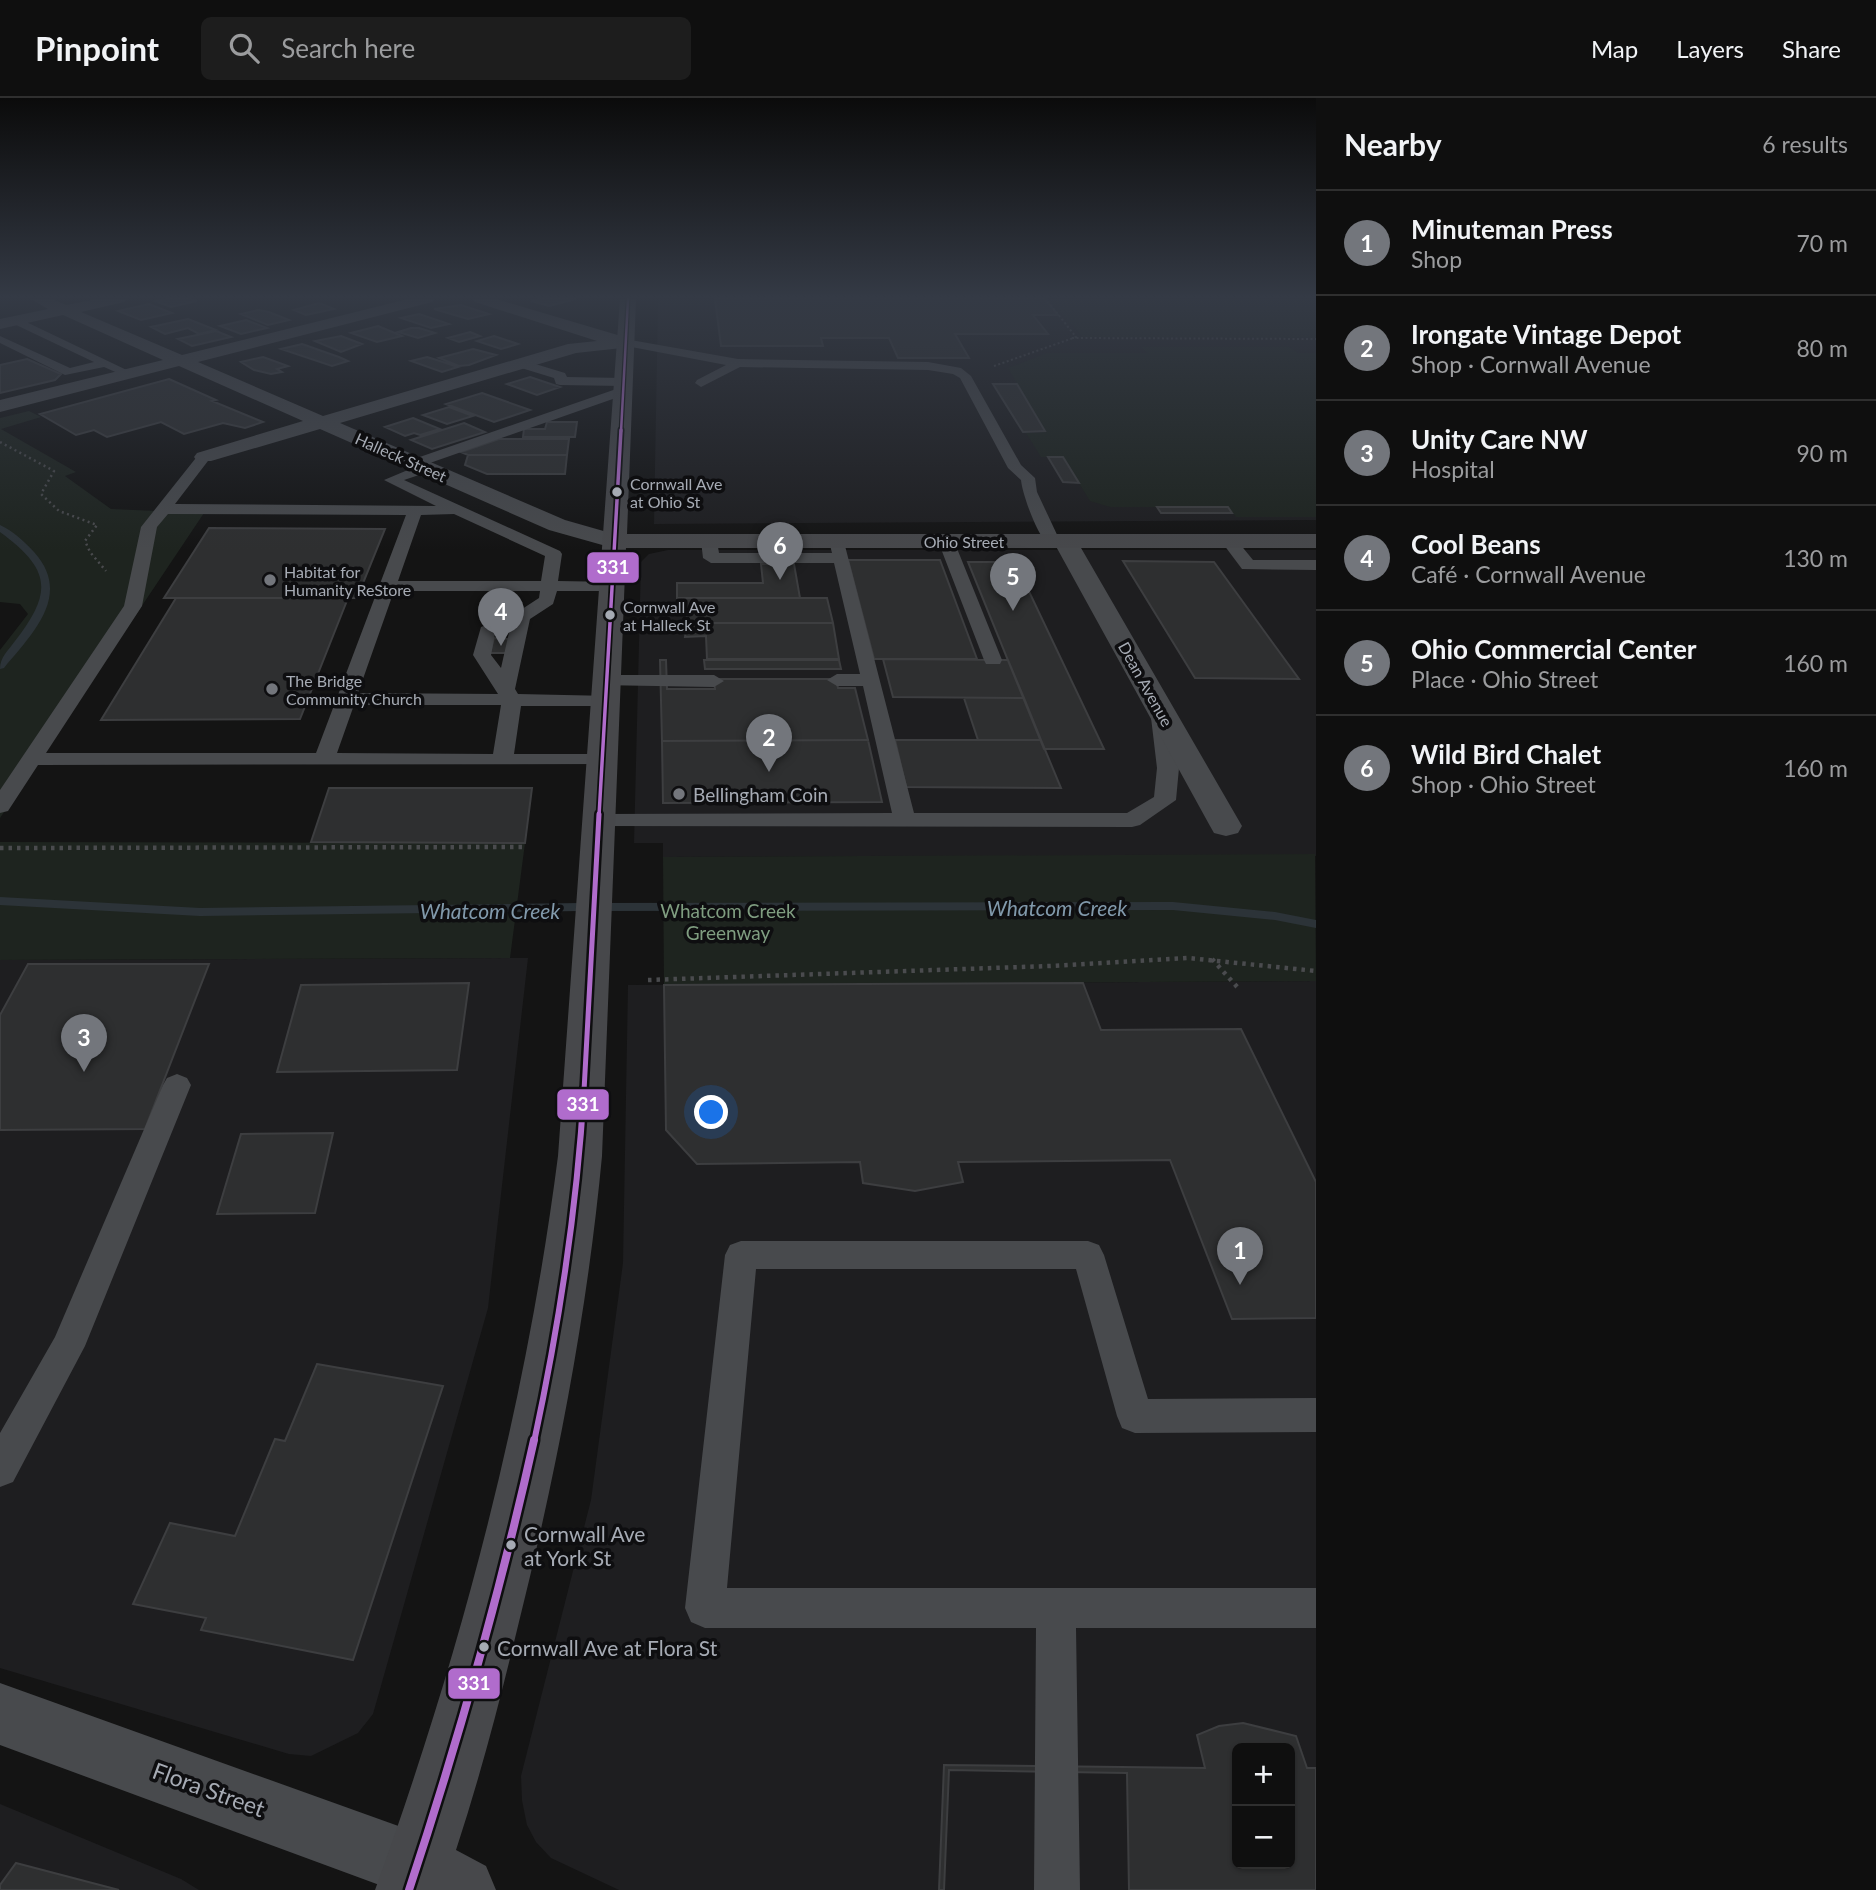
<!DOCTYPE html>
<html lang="en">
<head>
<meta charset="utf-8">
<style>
  :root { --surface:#0f0f0f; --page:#1d1d1d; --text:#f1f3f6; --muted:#9b9c9e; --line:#2f2f2f; --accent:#73767c }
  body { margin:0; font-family:Lato,sans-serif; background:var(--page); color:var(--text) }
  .controls { position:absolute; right:21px; bottom:21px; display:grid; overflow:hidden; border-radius:10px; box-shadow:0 2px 5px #0004 }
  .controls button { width:63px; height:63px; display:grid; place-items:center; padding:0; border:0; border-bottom:2px solid var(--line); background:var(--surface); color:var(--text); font:35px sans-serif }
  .you { position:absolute; left:712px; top:1015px; width:24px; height:24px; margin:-18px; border:5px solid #fff; border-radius:50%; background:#1a73e8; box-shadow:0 0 0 10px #1a73e833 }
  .badge { display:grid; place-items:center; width:46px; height:46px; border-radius:50%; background:var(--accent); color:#fff; font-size:23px; font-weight:700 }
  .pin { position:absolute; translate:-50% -58px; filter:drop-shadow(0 2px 4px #0008) }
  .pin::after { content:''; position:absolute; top:37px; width:24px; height:21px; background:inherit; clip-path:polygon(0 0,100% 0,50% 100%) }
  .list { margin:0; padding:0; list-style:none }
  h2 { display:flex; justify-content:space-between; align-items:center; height:91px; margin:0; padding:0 28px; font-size:30px }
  h2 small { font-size:23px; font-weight:400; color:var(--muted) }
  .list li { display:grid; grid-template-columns:46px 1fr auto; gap:21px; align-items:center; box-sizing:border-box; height:105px; padding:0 28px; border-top:2px solid var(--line) }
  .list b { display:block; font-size:26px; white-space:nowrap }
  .list p { margin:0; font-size:23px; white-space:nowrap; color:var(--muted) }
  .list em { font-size:23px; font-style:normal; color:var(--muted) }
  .icon { flex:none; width:38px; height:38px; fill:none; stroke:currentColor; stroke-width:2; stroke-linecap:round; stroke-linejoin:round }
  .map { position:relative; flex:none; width:1316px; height:1792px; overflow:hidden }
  header { display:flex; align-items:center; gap:42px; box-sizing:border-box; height:98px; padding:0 35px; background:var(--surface); border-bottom:2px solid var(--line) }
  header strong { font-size:33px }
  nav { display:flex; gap:38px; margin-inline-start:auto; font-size:24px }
  .search { width:490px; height:63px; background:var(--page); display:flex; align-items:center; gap:18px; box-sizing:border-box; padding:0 24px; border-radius:10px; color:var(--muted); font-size:26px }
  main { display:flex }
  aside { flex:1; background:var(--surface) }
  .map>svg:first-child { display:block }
  .built { fill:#1e1e20; fill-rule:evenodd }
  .green { fill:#1e241f }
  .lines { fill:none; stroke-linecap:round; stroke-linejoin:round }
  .stream { fill:#2c3338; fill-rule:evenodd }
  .building { fill:#2e2f30; stroke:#3d3e40; stroke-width:2; fill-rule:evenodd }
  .path-far2 { stroke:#4a4b4e; stroke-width:2; stroke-dasharray:2 2.5; stroke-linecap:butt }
  .path-far1 { stroke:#4a4b4e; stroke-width:2.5; stroke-dasharray:2 3.5; stroke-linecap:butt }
  .path { stroke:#4a4b4e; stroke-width:4.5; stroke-dasharray:3.5 5; stroke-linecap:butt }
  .lane { fill:#484a4d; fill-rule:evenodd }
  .street { fill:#484a4d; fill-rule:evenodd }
  .secondary { fill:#47484b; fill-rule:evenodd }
  .bus-1-far4-casing { stroke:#0e0e10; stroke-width:5 }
  .bus-1-far3-casing { stroke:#0e0e10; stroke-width:7 }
  .bus-1-far2-casing { stroke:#0e0e10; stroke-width:10 }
  .bus-1-far1-casing { stroke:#0e0e10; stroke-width:11 }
  .bus-1-casing { stroke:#0e0e10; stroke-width:13 }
  .bus-1-far4 { stroke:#b06ccc; stroke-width:2.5 }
  .bus-1-far3 { stroke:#b06ccc; stroke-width:3.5 }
  .bus-1-far2 { stroke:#b06ccc; stroke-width:5 }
  .bus-1-far1 { stroke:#b06ccc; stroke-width:6 }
  .bus-1 { stroke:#b06ccc; stroke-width:8 }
  .bus-dot { fill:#a6abb4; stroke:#0e0e10; stroke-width:2.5 }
  .poi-dot { fill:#73767c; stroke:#0e0e10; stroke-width:2.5 }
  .labels { text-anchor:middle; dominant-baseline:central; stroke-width:7; stroke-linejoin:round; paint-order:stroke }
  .far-street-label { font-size:16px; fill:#a6abb4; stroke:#0e0e10 }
  .far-bus-label { font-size:16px; fill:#a6abb4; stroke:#0e0e10; text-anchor:start }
  .far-poi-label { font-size:16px; fill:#a6abb4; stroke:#0e0e10; text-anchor:start }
  .poi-label { font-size:19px; fill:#a6abb4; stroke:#0e0e10; text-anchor:start }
  .park-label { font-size:19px; fill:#7f9d80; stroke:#0e0e10 }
  .water-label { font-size:21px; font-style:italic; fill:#8199ab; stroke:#0e0e10 }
  .near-bus-label { font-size:21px; fill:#a6abb4; stroke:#0e0e10; text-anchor:start }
  .near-street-label { font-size:23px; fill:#a6abb4; stroke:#0e0e10 }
  .line-badge { stroke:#0e0e10; stroke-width:2.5 }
  .badge-label { font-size:19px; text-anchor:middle; font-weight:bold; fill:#fff }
</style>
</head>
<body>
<header>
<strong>Pinpoint</strong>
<div class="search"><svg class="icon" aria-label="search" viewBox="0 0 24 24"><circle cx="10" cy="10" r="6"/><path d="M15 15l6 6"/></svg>Search here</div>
<nav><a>Map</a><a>Layers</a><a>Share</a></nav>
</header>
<main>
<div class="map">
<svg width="1316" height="1792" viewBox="0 0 1316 1792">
  <rect width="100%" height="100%" fill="#141414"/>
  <path class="built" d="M658 201H1316V422L654 426Z
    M668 452H1316V758L663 759V745H634L641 464 649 456Z
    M528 860 488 1210 373 1616 358 1635 311 1658 289 1656 0 1570V862Z
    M1316 883V1792H619L551 1760 536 1744 527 1727 522 1702 521 1678 591 1402 623 1165 628 887ZM1237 1650H1290V1766H1237Z
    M0 1706 181 1781 199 1792H0Z"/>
  <path class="green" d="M1050 201H1316V240L1082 239Z
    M1141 249H1289L1298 255H1316V419H1236L1228 409H1110L1090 403 1063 359H1041L1026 335 1045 334 1008 270 1047 255H1147Z
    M29 313 41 319 1 331 76 374 65 378 111 411 204 415 0 720V552L28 516 20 506 0 504V320Z
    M0 744 525 745 510 860 0 862Z
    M1315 756 1316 883 664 887 663 759Z"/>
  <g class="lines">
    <path class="stream" d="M0 427C13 433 25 444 34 454 73 497 32 536 4 570L0 571C0 559 8 553 15 543 54 493 50 471 0 434Z
      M0 799 200 810 581 805 1173 804 1275 814 1316 822V830L1275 822 1173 812 581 813 200 818 0 807Z"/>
  </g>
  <path class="building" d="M167 201H190L197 203 171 209 155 203Z
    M540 201H576L549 208 531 203Z
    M715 201H1045L1058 217H1033L1048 236H955L969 260H898L889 240H821L823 248H721Z
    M319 205 334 211 306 217 294 212Z
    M149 206 172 215 141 222 118 213Z
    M461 207 489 216 468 221 434 211Z
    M258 212 269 214 289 222 268 227 241 216Z
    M419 216 449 226 431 230 401 220Z
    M188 221 216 232 199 236 188 230 165 236 151 229Z
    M246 222 267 230 241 236 220 228Z
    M378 228 402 238 377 244 351 235Z
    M411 230H419L435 235 418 240 398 234Z
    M216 233 231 239 192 248 178 241Z
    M470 234 480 238 459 244 448 240Z
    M341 238 362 246 341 254 315 243Z
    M494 238 518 246 501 251 477 243Z
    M302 246 339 259 348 263 332 268 281 251Z
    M473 251 496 257 469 267 459 268 439 260Z
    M263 259 288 268 277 271 282 274 271 276 254 272 241 264Z
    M427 259 440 263 458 269 442 274 411 263Z
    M27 261 61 276 55 282 0 295V267Z
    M530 279 560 289 537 297 507 286Z
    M169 281 216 302 212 303 263 324 245 330 223 325 184 336 161 324 107 339 94 332 76 337 40 316Z
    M993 286H1017L1045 333 1023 334Z
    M482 295 530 312 494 324 446 306Z
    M449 309 473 318 447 326 423 317Z
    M413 320 440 331 420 337 414 335 405 338 385 329Z
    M547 324H577L575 339H523L524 331H545Z
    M464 325 485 334 432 351 411 342Z
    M499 341H569L567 357H468L461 354Z
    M468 357H567L565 376H487L465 367Z
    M1048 359H1063L1079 385 1063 384Z
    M1157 409H1228L1232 415H1161Z
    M209 430 385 431 357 500H164Z
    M848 462H940L977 561H874Z
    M1123 463 1214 464 1299 581 1195 580Z
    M968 464H1015L1104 651H1044Z
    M761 466H794L800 500H677V485H763Z
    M176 500H348L300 621 101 622Z
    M686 500H827L833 525H687Z
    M687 525H833L839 561H707L706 538 685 539Z
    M494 540 512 541 509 555H490Z
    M883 561 1008 562 1024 600 893 599Z
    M660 562H666L667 591H715L714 581H836L838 590H855L868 642 662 643Z
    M704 562H839L841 571H705Z
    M964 600H1024L1041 642H978Z
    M868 642 882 704 663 705 662 643Z
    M895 642H1041L1061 690 906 689Z
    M329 690H532L525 745 311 744Z
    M28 866H209L145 1031 0 1032V917Z
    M469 885 457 972 277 974 301 887Z
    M1083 885 1101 932 1241 931 1316 1084V1220L1232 1221 1170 1062 958 1064 963 1084 915 1093 863 1085 860 1064 697 1066 666 1032 664 887Z
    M333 1035 315 1115 217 1116 241 1036Z
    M317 1266 443 1288 353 1562 201 1532 206 1520 133 1506 170 1425 235 1438 275 1341 285 1343Z
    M1243 1625 1296 1638 1307 1670H1316V1792H1129L1127 1675 949 1672 944 1792H939L944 1667 1205 1670 1197 1637 1219 1628ZM1237 1650H1290V1766H1237Z
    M16 1765 119 1792H0V1787Z"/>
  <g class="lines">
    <path class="path-far2" d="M1072 240 1316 241
      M994 268 1076 239 1046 201"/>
    <path class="path-far1" d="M0 344 54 373 41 396 59 413 97 427 85 443 90 454 106 473
      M678 413 679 403 695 396"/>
    <path class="path" d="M0 750 524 749
      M1212 861 1239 891
      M648 882 1050 868 1188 860 1316 873"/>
    <path class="lane" d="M12 221H20L135 276 129 280 104 269 65 277 0 245V238L70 270 94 264 12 225Z
      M625 241 738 261 928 264 961 270 971 278 1021 367 1035 380 1037 394 1060 443 1052 448C1039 445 1022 395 1021 382L1008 370 960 280 953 276 928 272 740 269 701 289 695 285 697 282 726 267 621 247V243Z
      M522 262 565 275 567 279 623 280 629 284 623 288 560 287 556 286 554 280 518 269 516 266Z
      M622 289 627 290V296L427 366 433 370 431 373 404 382 560 453 562 456 558 483 616 484 619 488 610 493H557L553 506 530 521 515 591 518 596 611 598 614 602 611 606 604 608H521L514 656H601L608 658 612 662 608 666 38 667 8 713 0 715V692L124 508 141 429 199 356H209L211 359 175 406 436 408 384 382 415 369 409 365 411 362ZM168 416 406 417 316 655H46L142 508 157 429ZM454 416 545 458 541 483H398L421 417ZM394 493H540L539 500 516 515 481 529 473 557 498 596 358 595ZM510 530 501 570 491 557 495 536ZM354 607H501L493 656 337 655Z
      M709 438 717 443 719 455H832L829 443 831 440H843L914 715H1127L1154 699 1157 670 1150 611 1153 607H1167L1170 611 1179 670 1176 702 1140 727 1132 729 590 728 587 723 590 718 598 716 892 715 863 588H837L827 582 837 576H860L834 465H711L703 460 701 443Z
      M946 438 954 443 1002 562 1000 566H986L984 562 938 443Z
      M1229 438 1235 440 1253 462H1316V472L1242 471 1221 443Z
      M605 577H714L724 583 714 589 598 587 595 583 598 579Z
      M177 976 187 980 191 987 85 1248 13 1384 0 1389V1335L55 1239 163 987 167 980Z
      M741 1143H1088L1099 1147 1104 1157 1148 1301 1316 1300V1334L1135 1335 1122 1330 1117 1318 1076 1171H756L727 1490H1316V1530H1076L1080 1792H1034L1036 1530H705L691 1524 685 1510 725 1157 730 1147Z"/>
    <path class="street" d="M31 201H52L66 207 97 201H126L124 204 81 214 182 257 408 201H434L432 204 198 264 323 318 568 246 597 243 475 204 473 201H496L631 241 634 245 631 249 576 255 340 325 565 422 621 438 625 443 621 448 613 450 549 432 320 331 211 363H197L194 359 197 355 303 323 179 268 0 314V302L163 262 63 217 0 231V221L48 211Z
      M1065 436 1073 438 1077 443 1242 728 1238 735 1226 738 1214 735 1210 728 1053 443 1057 438Z
      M0 1585 443 1744 453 1768 443 1792H393L0 1647Z"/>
    <path class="secondary" d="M620 201H636L627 436H1316V450H626L602 1058C587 1218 556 1376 517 1532 499 1606 480 1679 456 1752L486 1768 496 1792H375C461 1555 526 1308 558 1058Z"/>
    <g class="bus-1-far4-casing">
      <path id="bus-1-far4" d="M621 334 628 201"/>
    </g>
    <g class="bus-1-far3-casing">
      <path id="bus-1-far3" d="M599 718 621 332"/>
    </g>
    <g class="bus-1-far2-casing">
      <path id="bus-1-far2" d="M584 993 599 716"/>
    </g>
    <g class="bus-1-far1-casing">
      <path id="bus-1-far1" d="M534 1344C559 1228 577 1110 584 991"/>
    </g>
    <g class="bus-1-casing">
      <path id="bus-1" d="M409 1792C458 1644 500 1495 534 1342"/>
    </g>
    <use href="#bus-1-far4" class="bus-1-far4"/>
    <use href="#bus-1-far3" class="bus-1-far3"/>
    <use href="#bus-1-far2" class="bus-1-far2"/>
    <use href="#bus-1-far1" class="bus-1-far1"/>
    <use href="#bus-1" class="bus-1"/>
  </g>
  <linearGradient id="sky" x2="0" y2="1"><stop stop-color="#0b0b0b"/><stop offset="0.44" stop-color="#343a45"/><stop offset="1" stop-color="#343a45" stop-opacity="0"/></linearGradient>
  <rect width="1316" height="452" fill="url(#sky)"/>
  <g class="bus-dot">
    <circle cx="617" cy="394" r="6"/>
    <circle cx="610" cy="517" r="6"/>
    <circle cx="511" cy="1447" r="6"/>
    <circle cx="484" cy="1549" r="6"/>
  </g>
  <g class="poi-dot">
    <circle cx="270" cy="482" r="7"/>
    <circle cx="272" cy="591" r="7"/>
    <circle cx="679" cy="696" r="7"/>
  </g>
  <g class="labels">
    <g class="far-street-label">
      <text transform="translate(401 359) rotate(24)">Halleck Street</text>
      <text x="964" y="443">Ohio Street</text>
      <text transform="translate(1146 586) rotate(61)">Dean Avenue</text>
    </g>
    <g class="far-bus-label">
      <text x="630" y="385">Cornwall Ave<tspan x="630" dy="18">at Ohio St</tspan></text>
      <text x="623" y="508">Cornwall Ave<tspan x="623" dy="18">at Halleck St</tspan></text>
    </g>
    <g class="far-poi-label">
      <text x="284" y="473">Habitat for<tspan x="284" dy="18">Humanity ReStore</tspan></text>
      <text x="286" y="582">The Bridge<tspan x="286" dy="18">Community Church</tspan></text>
    </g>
    <g class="poi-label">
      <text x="693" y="696">Bellingham Coin</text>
    </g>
    <g class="park-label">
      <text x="728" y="812">Whatcom Creek<tspan x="728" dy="22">Greenway</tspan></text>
    </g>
    <g class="water-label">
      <text x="1057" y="809">Whatcom Creek</text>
      <text x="490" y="812">Whatcom Creek</text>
    </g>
    <g class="near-bus-label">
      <text x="524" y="1435">Cornwall Ave<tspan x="524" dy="24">at York St</tspan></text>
      <text x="497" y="1549">Cornwall Ave at Flora St</text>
    </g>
    <g class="near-street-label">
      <text transform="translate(209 1691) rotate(20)">Flora Street</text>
    </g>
  </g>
  <g class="line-badge">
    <rect x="586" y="453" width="54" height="33" rx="7" fill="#b06ccc"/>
    <rect x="556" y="990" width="54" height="33" rx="7" fill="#b06ccc"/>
    <rect x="447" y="1569" width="54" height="33" rx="7" fill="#b06ccc"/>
  </g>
  <g class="badge-label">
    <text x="613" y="476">331</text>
    <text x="583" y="1013">331</text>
    <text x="474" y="1592">331</text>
  </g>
</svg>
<div class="controls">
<button>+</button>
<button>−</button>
</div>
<div class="you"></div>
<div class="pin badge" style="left:1240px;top:1187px">1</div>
<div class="pin badge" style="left:769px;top:674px">2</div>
<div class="pin badge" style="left:84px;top:974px">3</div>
<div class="pin badge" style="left:501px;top:548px">4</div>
<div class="pin badge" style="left:1013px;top:513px">5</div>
<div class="pin badge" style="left:780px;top:482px">6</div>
</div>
<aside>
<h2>Nearby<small>6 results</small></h2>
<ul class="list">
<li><span class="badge">1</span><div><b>Minuteman Press</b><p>Shop</p></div><em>70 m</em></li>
<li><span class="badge">2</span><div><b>Irongate Vintage Depot</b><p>Shop · Cornwall Avenue</p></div><em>80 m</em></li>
<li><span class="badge">3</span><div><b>Unity Care NW</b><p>Hospital</p></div><em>90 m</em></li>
<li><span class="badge">4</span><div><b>Cool Beans</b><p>Café · Cornwall Avenue</p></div><em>130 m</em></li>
<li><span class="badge">5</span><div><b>Ohio Commercial Center</b><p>Place · Ohio Street</p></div><em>160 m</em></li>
<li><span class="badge">6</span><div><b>Wild Bird Chalet</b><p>Shop · Ohio Street</p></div><em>160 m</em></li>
</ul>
</aside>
</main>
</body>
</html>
